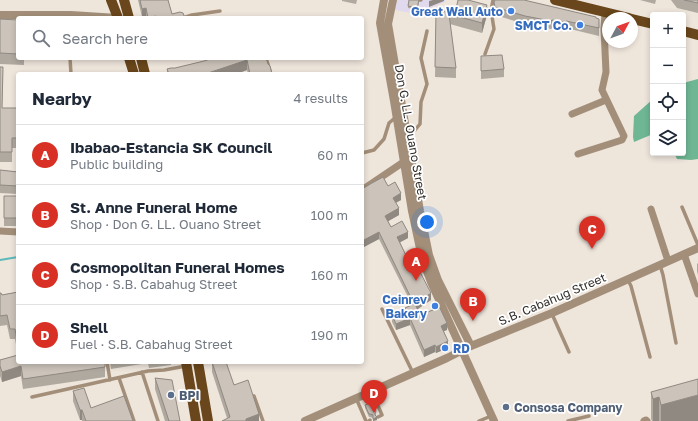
<!DOCTYPE html>
<html lang="en">
<head>
<meta charset="utf-8">
<style>
  :root { --surface:#fff; --page:#f2f2f3; --text:#1f2937; --muted:#747a83; --line:#e0e1e3; --accent:#d93025 }
  body { margin:0; font-family:"Golos Text",sans-serif; background:var(--page); color:var(--text) }
  .controls { position:absolute; right:12px; top:12px; display:grid; overflow:hidden; border-radius:4px; box-shadow:0 2px 6px #0003 }
  .controls button { width:36px; height:36px; display:grid; place-items:center; padding:0; border:0; border-bottom:1px solid var(--line); background:var(--surface); color:var(--text); font:20px sans-serif }
  .compass { position:absolute; left:602px; top:12px; width:36px; height:36px; border-radius:50%; background:var(--surface); box-shadow:0 2px 6px #0003; rotate:49deg }
  .you { position:absolute; left:427px; top:222px; width:14px; height:14px; margin:-10px; border:3px solid #fff; border-radius:50%; background:#1a73e8; box-shadow:0 0 0 6px #1a73e833 }
  .badge { display:grid; place-items:center; width:26px; height:26px; border-radius:50%; background:var(--accent); color:#fff; font-size:13px; font-weight:700 }
  .pin { position:absolute; translate:-50% -33px; filter:drop-shadow(0 1px 2px #0008) }
  .pin::after { content:''; position:absolute; top:21px; width:14px; height:12px; background:inherit; clip-path:polygon(0 0,100% 0,50% 100%) }
  .list { margin:0; padding:0; list-style:none }
  h2 { display:flex; justify-content:space-between; align-items:center; height:52px; margin:0; padding:0 16px; font-size:17px }
  h2 small { font-size:13px; font-weight:400; color:var(--muted) }
  .list li { display:grid; grid-template-columns:26px 1fr auto; gap:12px; align-items:center; box-sizing:border-box; height:60px; padding:0 16px; border-top:1px solid var(--line) }
  .list b { display:block; font-size:15px; white-space:nowrap }
  .list p { margin:0; font-size:13px; white-space:nowrap; color:var(--muted) }
  .list em { font-size:13px; font-style:normal; color:var(--muted) }
  .icon { flex:none; width:22px; height:22px; fill:none; stroke:currentColor; stroke-width:2; stroke-linecap:round; stroke-linejoin:round }
  .map { position:relative; flex:none; width:698px; height:421px; overflow:hidden }
  .search { position:absolute; background:var(--surface); box-shadow:0 2px 6px #0003; left:16px; top:16px; width:348px; height:44px; display:flex; align-items:center; gap:10px; box-sizing:border-box; padding:0 14px; border-radius:4px; color:var(--muted); font-size:15px }
  .panel { position:absolute; background:var(--surface); box-shadow:0 2px 6px #0003; left:16px; top:72px; width:348px; height:292px; border-radius:4px }
  .map>svg:first-child { display:block }
  .commercial { fill:#e1d9ee }
  .forest { fill:#6eb694 }
  .lines { fill:none; stroke-linecap:round; stroke-linejoin:round }
  .stream { stroke:#5cb9bb; stroke-width:2 }
  .service { stroke:#a38f79; stroke-width:3.5 }
  .minor { stroke:#a38f79; stroke-width:7 }
  .tertiary { stroke:#a38f79; stroke-width:8 }
  .primary { stroke:#69461b; stroke-width:10 }
  .wall { fill:#afa9a0 }
  .shaded-wall { fill:#8f8982 }
  .building { fill:#ccc4ba; stroke:#8f8982 }
  .shop-dot { fill:#3f7fe0; stroke:#fff; stroke-width:1.5 }
  .service-dot { fill:#5c6f8a; stroke:#fff; stroke-width:1.5 }
  .labels { text-anchor:middle; dominant-baseline:central; stroke-width:3.5; stroke-linejoin:round; paint-order:stroke }
  .shop-label { font-size:12px; font-weight:bold; fill:#366cbe; stroke:#fff; text-anchor:end }
  .street-label { font-size:12px; fill:#302d29; stroke:#fff }
  .service-label { font-size:12px; font-weight:bold; fill:#4e5e75; stroke:#fff; text-anchor:start }
</style>
</head>
<body>
<div class="map">
<svg width="698" height="421" viewBox="0 0 698 421">
  <rect width="100%" height="100%" fill="#eee5db"/>
  <path class="commercial" d="M397 0H445V2L416 14 395 10Z"/>
  <path class="forest" d="M698 79V159L691 160 677 159 674 153H683V83Z
    M653 99V134L634 142 633 137 634 116Z"/>
  <g class="lines">
    <path class="stream" d="M0 260 18 257"/>
    <path class="service" d="M419 0H421
      M483 8 491 10 494 29 485 54
      M491 10 493 0
      M183 18 192 15 220 11
      M70 58 71 74
      M266 58 271 74
      M407 133 415 130 420 124 421 102 427 84 421 58 427 31
      M362 153 374 150 384 139 389 123 396 117
      M682 207 698 245
      M660 265 663 275 676 343
      M628 280 631 286 650 357
      M382 309 413 373
      M552 314 569 352
      M107 362 110 380
      M142 372 158 421
      M119 378 134 421
      M372 392 382 415 378 417
      M254 396 263 421
      M32 397 148 371 164 370 186 366
      M356 398 366 421
      M369 421 370 420
      M479 421 491 416
      M568 421 589 416"/>
    <path class="minor" d="M572 114 606 100
      M578 154 622 140 624 136 602 90 606 72 604 29 605 12
      M362 190 405 161
      M651 209 668 261
      M0 231 18 232
      M684 254 698 294
      M644 421 646 420 647 421"/>
    <path class="tertiary" d="M384 0 380 23 394 101 412 211 422 258 431 282 494 421
      M393 0 388 24 420 211 429 255 438 280 471 346
      M0 15H71L117 18
      M305 421 447 358 471 346 552 313 698 248"/>
    <path class="primary" d="M111 0 118 18
      M124 0 129 18
      M555 0 629 18
      M632 19 653 24
      M683 31 698 35
      M129 58 134 74
      M141 58 145 74
      M186 362 196 421
      M198 362 208 421"/>
  </g>
  <path class="wall" d="M138 0H168L172 14 185 18H146V16L142 17Z
    M342 0H357L356 4 342 1Z
    M640 0H656L655 4Z
    M671 0H698V13L677 8Z
    M494 2 599 19V36L566 28 565 30 552 27 551 29 525 24 495 15Z
    M419 3 417 10 408 8V6Z
    M436 13 487 15 482 33 450 24 456 68V78L435 77Z
    M0 19 18 20V58H24V65L0 64Z
    M481 56 504 69V77L481 79Z
    M266 58 272 74H248L247 70 236 74H167V69Z
    M0 67 3 77 2 108H18V148H12V162H0Z
    M0 170 18 172V194L0 193Z
    M388 186 401 200 396 203 399 215 388 221 391 227 408 238 400 242 415 274 431 300 417 309 420 315 432 310V307L447 330 444 331 448 348 436 353 435 352 424 357 410 325 396 330 392 322V315L405 310V308L412 305 379 239 362 248Z
    M4 196H18V226H4Z
    M698 263V275L697 271V264Z
    M18 292V362L105 367V377L23 389 21 376 2 382 0 376V360L18 355 15 339H10L7 325 0 326V293L2 295Z
    M110 362H171V365L149 368 148 363 111 369Z
    M212 362 234 385 259 421 227 418 212 372Z
    M155 378 180 421H165L155 389Z
    M73 391 91 408 133 421H82V420H80L73 401Z
    M651 392 698 421H652L651 419Z
    M365 405 376 414 375 416 377 420 373 421V418L370 417H369L365 408Z"/>
  <path class="shaded-wall" d="M433 0H444V1L429 7V1Z
    M487 5V15L482 33V23Z
    M146 8V16L142 17V9Z
    M552 20V27L551 29V21Z
    M566 21V28L565 30V22Z
    M247 60V70L236 74H208V73Z
    M401 193V200L393 204V198Z
    M399 208V215L385 223V216Z
    M379 232V239L362 248V241Z
    M408 232V238L397 244V237Z
    M431 293V300L415 311V304Z
    M410 318V325L396 330V324Z
    M447 323V330L441 332V326Z
    M448 341V348L436 353V347Z
    M435 345V352L424 357V350Z
    M21 366V376L2 382V372Z
    M698 395V421H661V405Z
    M659 397V421H653V399Z
    M80 410H82V420H80Z
    M259 414V421H246V419Z
    M377 417V420L373 421V419Z"/>
  <path class="building" d="M140 0H168L172 14 180 12 183 13 185 18H156V16L148 18 146 8 142 9Z
    M409 0H419L417 8 408 6Z
    M458 0H468L487 5 482 23 449 14 456 68 435 67 436 13 456 9Z
    M495 0H524L596 17V18L599 19V28L566 21 565 22 552 20 551 21 525 16 495 7 494 2Z
    M684 0H698V3Z
    M0 19 18 20V54L0 53Z
    M502 55 504 69 481 71V56Z
    M213 58H266L268 64 270 66 272 74H250L247 60 208 73 201 74H169L167 69 171 68H175L204 61Z
    M0 67H3L2 108H18V138H12V152H0Z
    M0 170 18 172V186L0 185Z
    M383 177 388 186 395 182 401 193 393 198 399 208 385 216 391 227 402 221 408 232 397 237 415 274 420 272 431 293 415 304 420 315 433 310 432 307 438 304 447 323 441 326 448 341 436 347 435 345 424 350 410 318 396 324 392 315 406 310 405 308 414 304 379 232 362 241V189L372 183Z
    M4 196H18V218H4Z
    M18 292V346L15 329H10L7 315 0 316V293H1L2 295Z
    M18 355V362H105V367L23 379 21 366 2 372 0 366V360Z
    M212 362H226L234 385 248 380 259 414 246 419V421H222L230 417Z
    M155 378 172 380 180 421H169Z
    M698 379V395L661 405 659 397 653 399 651 392Z
    M84 388 91 408 124 396 133 421H86L82 410H80L73 391Z
    M372 402 376 411 375 413V415L377 417 373 419V415L370 414H369L365 405Z"/>
  <g class="shop-dot">
    <circle cx="511" cy="11" r="4"/>
    <circle cx="580" cy="25" r="4"/>
    <circle cx="435" cy="306" r="4"/>
    <circle cx="445" cy="348" r="4"/>
  </g>
  <g class="service-dot">
    <circle cx="171" cy="395" r="4"/>
    <circle cx="506" cy="407" r="4"/>
  </g>
  <g class="labels">
    <g class="shop-label">
      <text x="503" y="11">Great Wall Auto</text>
      <text x="572" y="25">SMCT Co.</text>
      <text x="427" y="299">Ceinrev<tspan x="427" dy="14">Bakery</tspan></text>
      <text x="453" y="348" text-anchor="start">RD</text>
    </g>
    <g class="street-label">
      <text transform="translate(411 132) rotate(80)">Don G. LL. Ouano Street</text>
      <text transform="translate(552 299) rotate(-23)">S.B. Cabahug Street</text>
    </g>
    <g class="service-label">
      <text x="179" y="395">BPI</text>
      <text x="514" y="407">Consosa Company</text>
    </g>
  </g>
</svg>
<div class="controls">
<button>+</button>
<button>−</button>
<button><svg class="icon" aria-label="locate" viewBox="0 0 24 24"><circle cx="12" cy="12" r="6"/><path d="M12 2v4M12 18v4M2 12h4M18 12h4"/></svg></button>
<button><svg class="icon" aria-label="layers" viewBox="0 0 24 24"><path d="M12 4l9 5-9 5-9-5zM3 14l9 5 9-5"/></svg></button>
</div>
<svg class="compass" viewBox="-18 -18 36 36"><path d="M0-13l5 13h-10z" fill="#e53935"/><path d="M0 13l5-13h-10z" fill="#747a83"/></svg>
<div class="you"></div>
<div class="pin badge" style="left:416px;top:281px">A</div>
<div class="pin badge" style="left:473px;top:321px">B</div>
<div class="pin badge" style="left:592px;top:249px">C</div>
<div class="pin badge" style="left:374px;top:413px">D</div>
<div class="search"><svg class="icon" aria-label="search" viewBox="0 0 24 24"><circle cx="10" cy="10" r="6"/><path d="M15 15l6 6"/></svg>Search here</div>
<section class="panel">
<h2>Nearby<small>4 results</small></h2>
<ul class="list">
<li><span class="badge">A</span><div><b>Ibabao-Estancia SK Council</b><p>Public building</p></div><em>60 m</em></li>
<li><span class="badge">B</span><div><b>St. Anne Funeral Home</b><p>Shop · Don G. LL. Ouano Street</p></div><em>100 m</em></li>
<li><span class="badge">C</span><div><b>Cosmopolitan Funeral Homes</b><p>Shop · S.B. Cabahug Street</p></div><em>160 m</em></li>
<li><span class="badge">D</span><div><b>Shell</b><p>Fuel · S.B. Cabahug Street</p></div><em>190 m</em></li>
</ul>
</section>
</div>
</body>
</html>
